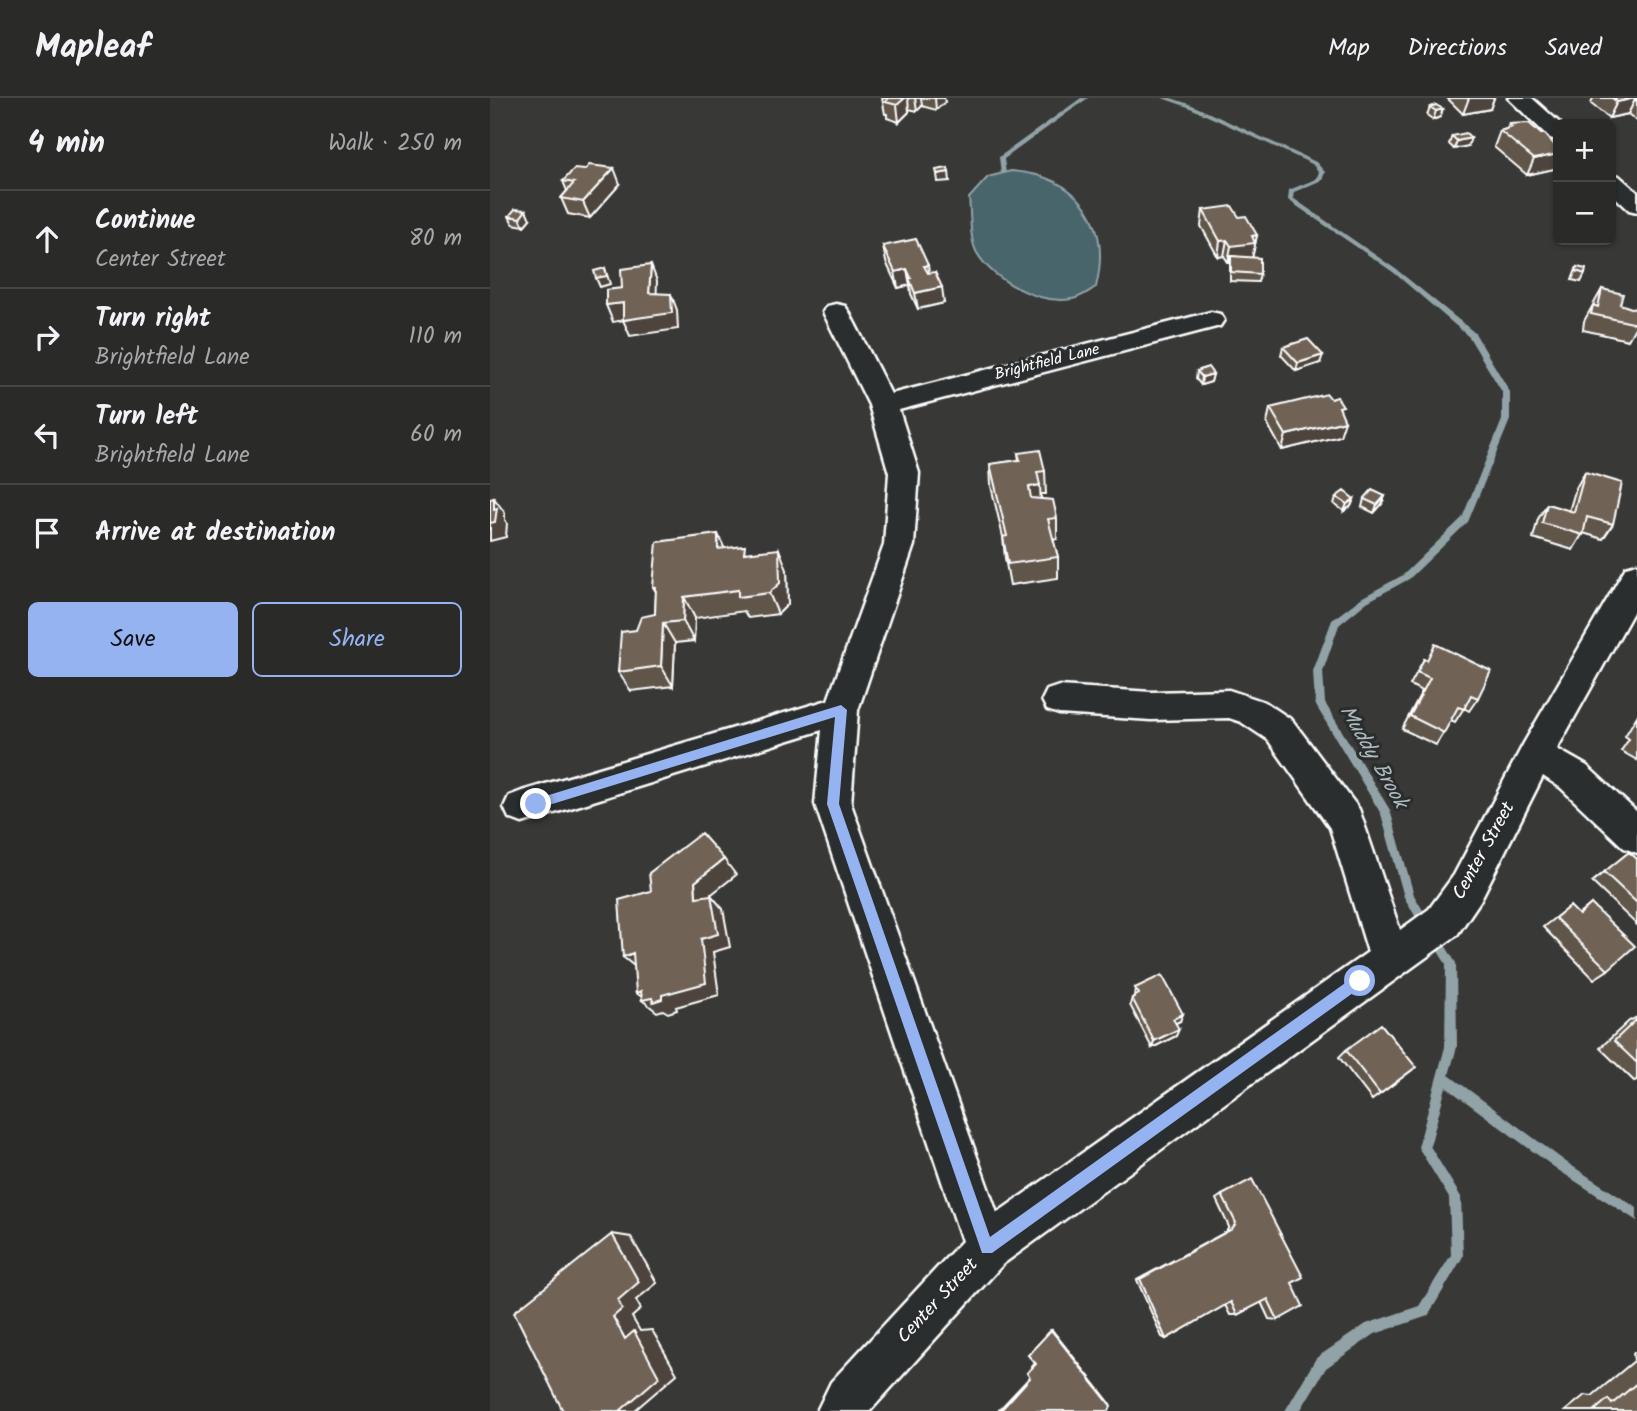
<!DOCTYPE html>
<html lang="en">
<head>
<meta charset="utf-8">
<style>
  :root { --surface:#2a2a28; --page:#323230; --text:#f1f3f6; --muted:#a5a7a8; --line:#464645; --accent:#95b2f1 }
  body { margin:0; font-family:Kalam,sans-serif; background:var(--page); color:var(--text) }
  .controls { position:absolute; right:21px; top:21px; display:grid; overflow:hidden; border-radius:10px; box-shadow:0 2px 5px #0004 }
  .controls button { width:63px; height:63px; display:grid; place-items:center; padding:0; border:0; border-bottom:2px solid var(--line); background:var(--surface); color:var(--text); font:35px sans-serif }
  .stop { position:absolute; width:21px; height:21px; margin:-16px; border:5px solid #95b2f1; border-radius:50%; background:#fff }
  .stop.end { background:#95b2f1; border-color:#fff; box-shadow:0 2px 7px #0008 }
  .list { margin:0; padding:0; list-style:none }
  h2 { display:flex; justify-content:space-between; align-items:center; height:91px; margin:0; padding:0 28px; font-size:30px }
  h2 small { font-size:23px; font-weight:400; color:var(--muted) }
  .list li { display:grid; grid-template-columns:46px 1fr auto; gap:21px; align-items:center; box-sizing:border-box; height:98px; padding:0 28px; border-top:2px solid var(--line) }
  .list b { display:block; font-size:26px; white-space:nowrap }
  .list p { margin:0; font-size:23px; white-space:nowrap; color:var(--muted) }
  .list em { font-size:23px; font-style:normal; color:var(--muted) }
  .actions { display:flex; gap:14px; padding:21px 28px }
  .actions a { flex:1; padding:16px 0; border:2px solid var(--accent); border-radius:10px; text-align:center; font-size:24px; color:var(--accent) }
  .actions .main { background:var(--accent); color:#111 }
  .icon { flex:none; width:38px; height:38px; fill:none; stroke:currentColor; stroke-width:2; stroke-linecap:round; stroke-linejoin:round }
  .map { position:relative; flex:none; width:1147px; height:1313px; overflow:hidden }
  header { display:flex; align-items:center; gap:42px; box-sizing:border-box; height:98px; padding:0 35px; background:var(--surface); border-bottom:2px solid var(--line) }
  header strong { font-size:33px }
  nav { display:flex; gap:38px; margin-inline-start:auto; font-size:24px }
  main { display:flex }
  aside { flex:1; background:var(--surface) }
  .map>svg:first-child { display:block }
  .water { fill:#48656c; stroke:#91a3a7; stroke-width:2 }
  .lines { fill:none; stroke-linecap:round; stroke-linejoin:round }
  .stream { fill:#91a3a7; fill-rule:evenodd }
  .minor-casing { stroke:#fff; stroke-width:5 }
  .minor { fill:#2a2d2e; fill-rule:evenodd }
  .wall { fill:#5f554a; stroke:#fff; stroke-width:2 }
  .shaded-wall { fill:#4e453c; stroke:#fff; stroke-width:2 }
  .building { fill:#6f6356; stroke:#fff; stroke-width:2 }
  .route { fill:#95b2f1 }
  .labels { text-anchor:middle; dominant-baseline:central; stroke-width:6; stroke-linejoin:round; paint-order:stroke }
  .far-street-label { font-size:16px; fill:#fff; stroke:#2a2d2e }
  .street-label { font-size:19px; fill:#fff; stroke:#2a2d2e }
  .water-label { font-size:21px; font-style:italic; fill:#adbabd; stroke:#2a2d2e }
</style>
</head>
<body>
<header>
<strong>Mapleaf</strong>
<nav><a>Map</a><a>Directions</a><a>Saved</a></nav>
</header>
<main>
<aside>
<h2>4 min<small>Walk · 250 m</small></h2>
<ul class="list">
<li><svg class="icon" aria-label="ahead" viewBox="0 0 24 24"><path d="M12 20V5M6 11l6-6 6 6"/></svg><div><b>Continue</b><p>Center Street</p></div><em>80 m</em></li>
<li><svg class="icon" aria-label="right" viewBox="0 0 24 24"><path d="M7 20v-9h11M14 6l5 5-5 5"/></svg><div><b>Turn right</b><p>Brightfield Lane</p></div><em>110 m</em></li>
<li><svg class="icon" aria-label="left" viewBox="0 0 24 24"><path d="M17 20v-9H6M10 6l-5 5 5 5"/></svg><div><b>Turn left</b><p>Brightfield Lane</p></div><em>60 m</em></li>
<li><svg class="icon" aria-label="arrive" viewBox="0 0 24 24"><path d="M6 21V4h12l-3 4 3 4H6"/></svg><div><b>Arrive at destination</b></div></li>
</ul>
<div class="actions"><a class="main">Save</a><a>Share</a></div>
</aside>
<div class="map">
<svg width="1147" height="1313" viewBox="0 0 1147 1313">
  <rect width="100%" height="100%" fill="#383836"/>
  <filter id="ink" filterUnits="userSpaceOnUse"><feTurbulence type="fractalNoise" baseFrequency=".0143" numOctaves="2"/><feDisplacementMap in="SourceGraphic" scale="14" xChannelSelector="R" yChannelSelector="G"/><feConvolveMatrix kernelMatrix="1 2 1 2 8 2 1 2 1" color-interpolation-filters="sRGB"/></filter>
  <g filter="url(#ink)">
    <path class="water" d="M521 73C588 78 622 123 606 189 599 193 590 200 582 201 549 207 503 182 487 155 479 141 481 116 479 100L498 79Z"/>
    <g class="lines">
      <path class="stream" d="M591 0H598L514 61 516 75 511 76 509 59Z
        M672 0H681L702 7 826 64 835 74 832 82 804 94 803 100 907 172 985 235 1020 294V322L978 424 919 481 877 504 849 527 833 573 835 605 900 712 924 797 941 826 940 830 936 831 932 830 914 799 891 716 825 606 823 573 842 522 871 500 913 477 972 420 1012 322V294L979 239 903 174 798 102 799 92 826 81 829 74 822 66 698 9Z
        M944 834 948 835 966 865 967 949 959 977 1076 1064 1147 1110V1123L1068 1072 956 989 940 1048 971 1099 973 1158 971 1162 938 1218 885 1236 836 1270 810 1313H795L826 1260 876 1226 929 1208 961 1157 959 1100 928 1049 955 949 956 866 939 839 940 835Z"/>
      <g class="minor-casing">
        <path id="minor" d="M1018 0H1042L1071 26H1068V42L1060 40Z
          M1121 76 1129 78 1147 94V114L1139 112 1121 95Z
          M346 206 355 208 359 214 401 296 721 214 730 216 734 222 730 228 409 312 429 375 424 447 368 612 361 706 507 1115 878 854 840 730 778 642 751 624 739 620 661 622 569 616 557 612 552 602 557 592 569 588 661 594 739 592 775 604 802 622 869 711 910 832 939 811 964 777 1034 645 1136 469 1147 466V507L1067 651 1097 668 1147 714V755L1134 750 1071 690 1053 678 990 803 967 837 513 1166 380 1313H327L341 1284 472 1143 325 706 332 632 32 725 19 720 14 709 19 698 32 693 338 602 394 447 399 375 379 307 333 214 337 208Z"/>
      </g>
      <use href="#minor" class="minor"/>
    </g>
    <path class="wall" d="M392 0H454L455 4 446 12 432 8 427 13 419 11V14L409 24 397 20V16H395Z
      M957 0H1004L1000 11 973 16Z
      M1103 0H1147V23L1138 16 1119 20 1101 6Z
      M946 7 950 19 943 22 937 17 940 9Z
      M1019 26 1068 51V62L1064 71 1037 77 1004 49 1010 33 1017 31Z
      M962 38 978 48 964 51 959 46Z
      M73 83 130 86 100 120 78 116 71 100 77 93Z
      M713 112 749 119 767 137 762 160 770 176 768 184 740 183V164H738L734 158 728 159 711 128Z
      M19 118 40 121 34 128 23 126Z
      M393 148 439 175 454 205 428 211 421 196 420 187 408 190 396 164Z
      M1087 169 1095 176 1091 184 1082 182Z
      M1112 191 1130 206 1147 226 1138 242 1093 232 1094 223Z
      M793 249 830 265 806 273 791 257Z
      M707 273 723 276 721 284 711 287 706 281Z
      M780 310 851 314 850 338 792 352 777 325Z
      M528 355 555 373 556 396H551V401L567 420V441L563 442 568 459V480L520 487 515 460 513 439 501 388 500 366 529 362Z
      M1095 374 1123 426 1113 441 1093 435 1083 452 1043 440 1048 421 1057 406 1079 413 1086 390Z
      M895 398 892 406 884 415 872 409 874 401Z
      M846 399 864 401 861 408 854 413 844 406Z
      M234 450 257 455 297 472 298 506 288 516 258 520 254 513 205 520 204 543 185 545 183 588 141 593 128 574 146 532 165 516 166 494 163 489Z
      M934 561 988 600 979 613 974 610 965 624 961 622 946 647 912 631 932 593 920 587Z
      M1147 618V662L1131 653 1139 641 1135 638Z
      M1139 754 1147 761V827L1102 784Z
      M1101 806 1118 872 1104 881 1053 829 1080 808 1088 817Z
      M645 890 690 923 686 925V938L662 950 640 907 642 900 644 899Z
      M1147 919V982L1144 983 1110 950 1139 923Z
      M856 952 926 969 882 1002 849 959Z
      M732 1097 802 1185 788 1222 779 1221 771 1204 747 1217H740L735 1207 676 1241 672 1239 647 1182 736 1134 739 1129 726 1101Z
      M562 1232 619 1304V1313H508L540 1279 537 1275 545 1265 538 1257Z
      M1147 1254V1313H1075L1095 1297 1102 1298 1144 1263 1143 1255Z"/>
    <path class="shaded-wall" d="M413 0H418L419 14 409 24 407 7Z
      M425 0H431L432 8 427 13Z
      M445 0H454L455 4 446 12Z
      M979 0H1004L1000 11 973 16Z
      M1146 0 1138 16 1119 20 1127 4Z
      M953 11 950 19 943 22 946 13Z
      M981 40 978 48 964 51 967 43Z
      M1068 56V62L1064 71 1037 77 1044 61Z
      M124 70 130 86 100 120 93 104Z
      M459 74 460 83 448 84 447 76Z
      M36 112 40 121 34 128 30 120Z
      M767 137 762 161 741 158 740 164H738L741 148 762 138Z
      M737 142 734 158 728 159 730 143Z
      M161 167 167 183 166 211 159 195Z
      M438 167 440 183 434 168Z
      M115 170 120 186 110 189 106 180Z
      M417 171 420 187 408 190 405 174Z
      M452 189 454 205 428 211 425 195Z
      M181 196 187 212 188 231 140 238 133 222Z
      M133 205 140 221 123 224 116 207Z
      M833 257 830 265 806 273 808 265Z
      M723 276 721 284 711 287 712 279Z
      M855 323 850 338 792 352 796 337Z
      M550 387 551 409 540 411 539 389Z
      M895 398 892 406 884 415 887 407Z
      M4 400 15 415V422L17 425 16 439 0 443V425L4 411Z
      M864 401 861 408 854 413 857 406Z
      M228 436 238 458 228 451Z
      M289 451 297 472 298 506 288 516 279 495Z
      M194 499 205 520 204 543 193 523Z
      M173 525 185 545 183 588 171 568Z
      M234 761 246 777 218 799H206L205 784Z
      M221 797 233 811 240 849 223 854 229 897 186 909 187 912 178 915 173 912 167 914 152 902 155 901 146 895 151 893 172 897 211 841Z
      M143 855 149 872 133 859Z
      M693 916 690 923 680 928 683 921Z
      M689 931 686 938 662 950 664 943Z
      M122 1136 141 1139 167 1185 146 1202 151 1211 142 1219 150 1233 162 1232 187 1276 144 1313H130L135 1241 123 1219 128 1202Z
      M561 1232H562L619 1304 621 1308Z"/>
    <path class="building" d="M394 0H415L407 7 395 4 398 1Z
      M1122 0H1144L1127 4Z
      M946 7 953 11 946 13 940 9Z
      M1039 25 1051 36H1055L1068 51V56L1044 61 1010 33 1022 29 1019 26Z
      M976 35 981 40 967 43 962 38Z
      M99 67 124 70 93 104 71 100 84 85 73 83 84 71 95 72Z
      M458 70 459 74 447 76 446 72Z
      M742 108 749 119 756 118 767 137 762 138 765 145 741 148 737 142 730 143 713 112Z
      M25 111 36 112 30 120 19 118Z
      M426 141 438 167 434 168 438 175 445 174 452 189 425 195 419 180H421L417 171 405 174 393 148Z
      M741 158 770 160V176L741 174Z
      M161 167 159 195 181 196 182 215 133 222V205L116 207V192L132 190 131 171Z
      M1087 169 1096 171 1095 176 1086 173Z
      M115 170 117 178 106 180 104 173Z
      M1112 191 1133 196 1130 206 1147 212V226L1101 216 1103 207 1108 209Z
      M818 241 833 257 808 265 793 249Z
      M718 269 723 276 712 279 707 273Z
      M837 296 841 301 847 299 853 308 849 309 855 323 796 337 780 310Z
      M550 352 555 373 547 374 550 387 539 389 541 400 563 402 567 420 558 421 568 459 518 466 513 439 517 438 500 366 530 362 528 355Z
      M1095 374 1132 385 1123 426 1097 419 1093 437 1052 425 1057 406 1084 414Z
      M882 392 895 398 887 407 874 401Z
      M854 393 864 401 857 406 846 399Z
      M4 400V411L7 410 5 424 0 425V401Z
      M228 436V451L255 448 254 455 289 451 290 485 279 495 248 499V492L194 499 193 523 173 525 171 568 128 574 131 534 146 532 151 519 165 516 166 490 163 489 167 444Z
      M945 546 1001 573 988 600 981 597 974 611 968 609 954 635 920 618 940 580 927 574 934 561 937 562Z
      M211 735 234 761 205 784 206 799 221 797 228 836 211 841 216 885 172 897V901L163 904 162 900 152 902 151 893 146 895 143 855 133 859 129 802 161 793 159 775Z
      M1139 754 1147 761V805L1114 774Z
      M1101 806 1145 848 1118 872 1065 820 1080 808 1089 817Z
      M672 877 693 916 683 921 689 931 664 943 642 900 649 896 645 890Z
      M1147 921V965L1124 943Z
      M891 926 926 969 890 996 856 952Z
      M762 1081 813 1179 802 1185 813 1208 788 1222 778 1201 747 1217 741 1204 676 1241 650 1181 742 1131 746 1125 732 1097Z
      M122 1136 149 1184 128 1202 132 1211 123 1219 135 1241 144 1233 169 1279 130 1313H73L24 1214Z
      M561 1232 621 1308 619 1313H510L540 1280 537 1275 546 1266 538 1257Z
      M1147 1285V1313H1104L1118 1301 1122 1306Z"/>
  </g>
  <path class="route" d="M351 607 357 612 349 706 500 1139 865 878H874V887L502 1155H492L337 706 345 619 46 711 40 706 46 701Z"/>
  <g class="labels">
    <g class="far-street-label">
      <text transform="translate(557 264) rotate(-14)">Brightfield Lane</text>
    </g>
    <g class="street-label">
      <text transform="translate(994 753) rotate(-61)">Center Street</text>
      <text transform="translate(448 1203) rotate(-47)">Center Street</text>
    </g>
    <g class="water-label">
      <text transform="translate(883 659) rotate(60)">Muddy Brook</text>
    </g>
  </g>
</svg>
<div class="controls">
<button>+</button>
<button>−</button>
</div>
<div class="stop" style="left:870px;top:883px"></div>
<div class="stop end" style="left:46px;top:706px"></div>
</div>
</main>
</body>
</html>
